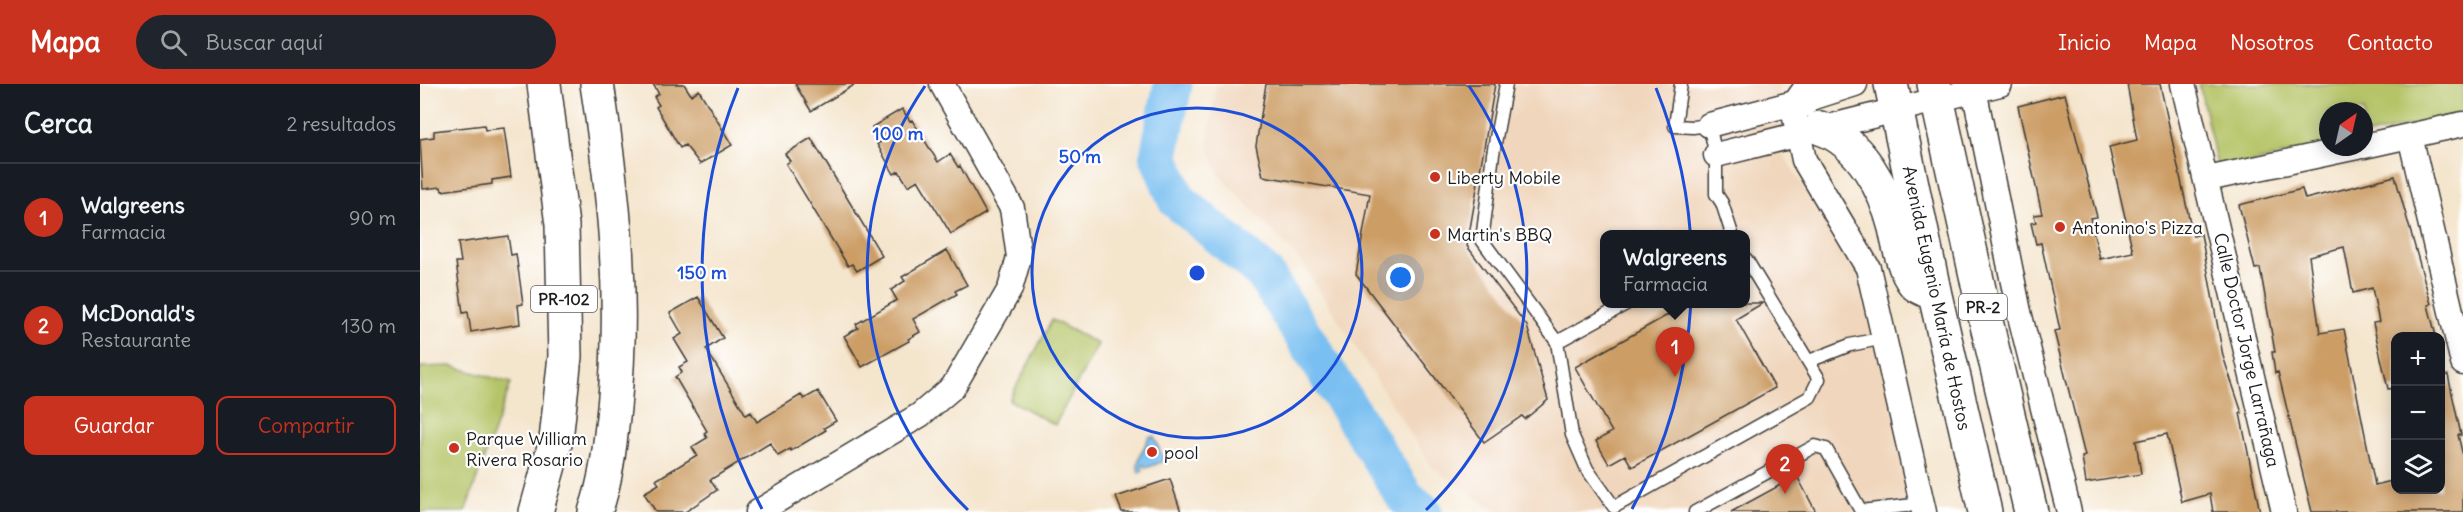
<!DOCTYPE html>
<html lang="es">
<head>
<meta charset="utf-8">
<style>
  :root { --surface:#171b24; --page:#20242c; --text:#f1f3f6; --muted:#9ea1a6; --line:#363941; --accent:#c8321e }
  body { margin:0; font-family:Delius,sans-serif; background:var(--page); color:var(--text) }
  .controls { position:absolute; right:18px; bottom:18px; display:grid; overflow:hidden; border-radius:12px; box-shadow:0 3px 15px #0003 }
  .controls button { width:54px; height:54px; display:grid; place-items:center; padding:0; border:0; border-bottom:2px solid var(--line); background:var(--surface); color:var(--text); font:30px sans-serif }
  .compass { position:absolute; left:1899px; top:18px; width:54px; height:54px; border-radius:50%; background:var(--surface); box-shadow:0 3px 15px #0003; rotate:34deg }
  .you { position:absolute; left:981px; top:194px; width:21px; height:21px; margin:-15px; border:4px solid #fff; border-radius:50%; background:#1a73e8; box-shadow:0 0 0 9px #1a73e833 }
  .badge { display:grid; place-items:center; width:39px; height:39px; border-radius:50%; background:var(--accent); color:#fff; font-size:20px; font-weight:700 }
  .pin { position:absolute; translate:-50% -50px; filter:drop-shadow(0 2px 3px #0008) }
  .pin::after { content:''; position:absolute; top:32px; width:21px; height:18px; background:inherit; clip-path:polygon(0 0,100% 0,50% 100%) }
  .popup { position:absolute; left:1180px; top:146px; width:150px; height:78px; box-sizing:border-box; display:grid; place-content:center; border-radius:12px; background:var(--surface); filter:drop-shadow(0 2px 4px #0005); font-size:20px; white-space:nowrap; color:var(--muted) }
  .popup b { font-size:22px; color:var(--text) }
  .popup::after { content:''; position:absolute; left:50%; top:100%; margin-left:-12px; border:12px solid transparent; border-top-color:var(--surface) }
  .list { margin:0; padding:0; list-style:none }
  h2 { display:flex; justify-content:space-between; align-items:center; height:78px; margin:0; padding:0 24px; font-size:26px }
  h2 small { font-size:20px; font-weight:400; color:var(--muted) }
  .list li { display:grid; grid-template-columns:39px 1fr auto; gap:18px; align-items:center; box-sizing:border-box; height:108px; padding:0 24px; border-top:2px solid var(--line) }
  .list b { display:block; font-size:22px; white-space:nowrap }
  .list p { margin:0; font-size:20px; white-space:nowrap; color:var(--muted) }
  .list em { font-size:20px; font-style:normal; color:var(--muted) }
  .actions { display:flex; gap:12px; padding:18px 24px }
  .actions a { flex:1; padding:14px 0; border:2px solid var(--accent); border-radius:12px; text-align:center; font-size:21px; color:var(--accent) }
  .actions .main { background:var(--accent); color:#fff }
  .icon { flex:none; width:33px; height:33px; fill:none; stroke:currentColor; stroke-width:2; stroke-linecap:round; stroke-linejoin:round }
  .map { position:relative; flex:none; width:2043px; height:428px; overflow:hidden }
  header { display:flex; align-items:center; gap:36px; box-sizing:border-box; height:84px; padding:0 30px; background:var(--accent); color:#fff }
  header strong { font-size:28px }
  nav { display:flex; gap:33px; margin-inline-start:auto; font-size:21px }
  .search { width:420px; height:54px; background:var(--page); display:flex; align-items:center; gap:15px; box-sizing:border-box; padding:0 21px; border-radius:33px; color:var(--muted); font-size:22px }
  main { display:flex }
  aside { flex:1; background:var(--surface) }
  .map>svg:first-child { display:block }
  .built { fill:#f0d6bc; fill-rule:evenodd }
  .green { fill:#b5c467; stroke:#687042; stroke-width:1.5 }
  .water { fill:#79bff1; stroke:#4a6e86; stroke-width:1.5 }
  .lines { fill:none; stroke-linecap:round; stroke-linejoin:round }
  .river { stroke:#79bff1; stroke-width:39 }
  .building { fill:#cc9e66 }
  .service-casing { stroke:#3c3a37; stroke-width:15 }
  .minor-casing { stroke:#3c3a37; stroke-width:27 }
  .primary-casing { stroke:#3c3a37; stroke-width:36 }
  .trunk-casing { stroke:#3c3a37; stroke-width:36 }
  .service { stroke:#fff; stroke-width:12 }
  .minor { stroke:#fff; stroke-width:24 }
  .primary { stroke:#fff; stroke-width:33 }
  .trunk { stroke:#fff; stroke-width:33 }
  .ring { fill:none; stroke:#1d4ed8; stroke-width:3 }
  .poi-dot { fill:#c8321e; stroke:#fff; stroke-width:2 }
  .labels { text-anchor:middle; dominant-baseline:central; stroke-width:4.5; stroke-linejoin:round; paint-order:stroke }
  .shield { fill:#fff; stroke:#606060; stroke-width:1.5 }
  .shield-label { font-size:16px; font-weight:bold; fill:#1c1c1c }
  .poi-label { font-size:18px; fill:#1c1c1c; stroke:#fff; text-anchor:start }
  .street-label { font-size:18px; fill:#1c1c1c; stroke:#fff }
  .centre { fill:#1d4ed8; stroke:#fff; stroke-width:3 }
  .ring-label { font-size:18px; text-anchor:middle; font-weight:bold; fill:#1d4ed8; stroke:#fff; stroke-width:4.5; stroke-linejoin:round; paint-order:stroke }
</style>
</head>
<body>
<header>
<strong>Mapa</strong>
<div class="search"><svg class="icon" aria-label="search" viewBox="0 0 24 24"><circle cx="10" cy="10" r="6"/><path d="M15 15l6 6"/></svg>Buscar aquí</div>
<nav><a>Inicio</a><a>Mapa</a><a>Nosotros</a><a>Contacto</a></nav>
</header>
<main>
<aside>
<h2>Cerca<small>2 resultados</small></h2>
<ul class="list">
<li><span class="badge">1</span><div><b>Walgreens</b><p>Farmacia</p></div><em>90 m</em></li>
<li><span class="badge">2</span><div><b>McDonald's</b><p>Restaurante</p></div><em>130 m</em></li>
</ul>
<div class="actions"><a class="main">Guardar</a><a>Compartir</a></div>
</aside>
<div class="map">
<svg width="2043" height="428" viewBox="0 0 2043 428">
  <rect width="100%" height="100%" fill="#fff"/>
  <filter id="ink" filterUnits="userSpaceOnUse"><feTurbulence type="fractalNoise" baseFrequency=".0167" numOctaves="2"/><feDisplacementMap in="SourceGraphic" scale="12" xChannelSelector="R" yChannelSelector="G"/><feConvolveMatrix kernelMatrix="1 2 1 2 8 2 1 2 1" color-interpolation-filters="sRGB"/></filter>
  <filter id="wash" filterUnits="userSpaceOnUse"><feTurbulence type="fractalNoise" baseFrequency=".008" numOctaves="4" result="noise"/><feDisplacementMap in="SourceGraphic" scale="24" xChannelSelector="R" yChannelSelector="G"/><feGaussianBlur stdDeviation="1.35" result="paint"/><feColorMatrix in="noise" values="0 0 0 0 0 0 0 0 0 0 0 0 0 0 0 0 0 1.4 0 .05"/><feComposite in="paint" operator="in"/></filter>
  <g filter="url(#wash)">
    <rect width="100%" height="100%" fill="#f4e5cd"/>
    <path class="built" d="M796 0H1358L1362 69 1439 192 1499 428H1077L1012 383 882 179 799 91 788 61ZM1184 150H1326V220H1184Z"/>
    <path class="green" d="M1779 0H2043V30L1944 52V27H1908V61L1798 86Z
      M632 236 678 260 635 341 589 316Z
      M32 282 91 299 45 428H0V283Z"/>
    <path class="water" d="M734 352 744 377 726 384 725 381H722L723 387 719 389C715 376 724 365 729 353Z"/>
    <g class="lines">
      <path class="river" d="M753 0 739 72 757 116 844 189 985 413 1003 428"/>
    </g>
    <g id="blocks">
      <path class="building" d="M233 0H264L271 11 279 6 312 61 280 80 265 61 260 64 236 23 239 21 234 13 239 10Z
        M375 0H436L391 27Z
        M846 0H1075L1047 162 1107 242 1128 316 1105 335 1102 332 1064 358 936 190 950 110 843 92 836 62Z
        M1707 0H1740L1773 152 1781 150 1803 272 1822 329H1820L1840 428H1793L1790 410 1762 418 1747 350 1716 357 1721 390 1666 399 1662 373 1665 372 1634 247 1640 246 1621 159 1616 160 1611 139 1616 138 1614 131 1622 130 1598 22 1645 10 1677 133 1670 134 1680 175 1713 168 1689 63 1717 56Z
        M482 25 490 37 492 36 518 78 530 70 538 83 540 82 566 129 531 150 498 96 488 102 479 87 474 90 457 60 461 58 452 43Z
        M64 41 65 46 84 44 91 93 72 96V100L22 107 21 103 3 105 0 55 14 53V47Z
        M391 54 462 172 437 187 432 180 428 182 366 80 370 77 365 70Z
        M1975 92 2011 220 2008 221 2016 252H1976V304L1968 305 1953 239 1959 238 1952 204 1933 209 1924 163 1889 172 1900 249 1924 245 1955 401 1976 396V405H2020V292L2028 291 2041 351H2038L2043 372V428H1892L1858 288 1855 289 1852 268H1855L1840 184 1835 185 1819 121 1882 105 1885 115Z
        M88 152 91 171 96 170 100 198 103 220 98 221 100 240 51 248 48 228 43 229 36 178H41L38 159Z
        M527 166 547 201 535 207 537 210 493 235 500 248 488 255 489 257 442 283 424 252 438 244 436 240 477 216 471 206 485 197 482 193Z
        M278 213 303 254 286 265 326 331 331 328 337 338 381 311 384 315 398 307 416 337 404 344 406 346 371 367 370 365 358 372 350 359 290 396 297 406 265 428H236L224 409 239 400 236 396 277 371 272 363 287 354 284 349 287 347 255 293 262 288 259 283 268 278 254 255 262 250 250 229Z
        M1269 219H1343L1316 235 1355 304 1212 383 1205 371 1189 380 1176 357 1192 348 1155 283Z
        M1377 392 1396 428H1311Z
        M750 395 761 428H702L696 413Z"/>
    </g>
  </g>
  <g filter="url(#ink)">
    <use href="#blocks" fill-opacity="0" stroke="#3c3a37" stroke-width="1.5"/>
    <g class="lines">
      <g class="service-casing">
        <path id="service" d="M1086 0 1073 70 1062 156 1137 258 1152 351 1167 385 1194 423 1390 313 1399 295 1326 175
          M1261 0 1255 42 1273 43 1289 41 1296 71V110L1302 119 1312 150
          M1137 258 1206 220
          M1389 277 1430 261 1464 254
          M1441 427 1502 420
          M1275 428 1395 362 1406 365 1441 427"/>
      </g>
      <g class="minor-casing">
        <path id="minor" d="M1553 0 1599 228 1649 428
          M1763 0 1864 428
          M1372 20 1384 76 1448 184 1504 428
          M1289 41 1382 17 1435 0
          M1990 52 2043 279
          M1944 62 2043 40
          M1296 71 1580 0
          M1787 95 1937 63
          M338 428 500 331 533 303 590 205 599 173 592 124 522 0"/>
      </g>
      <g class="primary-casing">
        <path id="primary" d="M116 428 136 356 145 272 142 141 124 0
          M175 428C187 395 190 359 194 324 205 212 194 111 177 0"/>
      </g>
      <g class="trunk-casing">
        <path id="trunk" d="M1471 0 1515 211 1565 428
          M1514 0 1566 237 1611 428
          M1382 17 1394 0
          M1400 44C1440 57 1465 105 1475 144 1478 159 1484 188 1495 200 1499 204 1507 206 1511 209"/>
      </g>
      <use href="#service" class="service"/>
      <use href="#minor" class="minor"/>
      <use href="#primary" class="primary"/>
      <use href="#trunk" class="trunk"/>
    </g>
  </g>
  <g class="ring">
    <circle cx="777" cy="189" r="165"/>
    <path d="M548 426A330 330 0 0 1 505 2M1049 2A330 330 0 0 1 1006 426"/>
    <path d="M342 425A495 495 0 0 1 318 4M1236 4A495 495 0 0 1 1212 425"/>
  </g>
  <g class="poi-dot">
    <circle cx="1015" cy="93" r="6"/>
    <circle cx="1640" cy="143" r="6"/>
    <circle cx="1015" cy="150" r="6"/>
    <circle cx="34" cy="364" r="6"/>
    <circle cx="732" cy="368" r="6"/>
  </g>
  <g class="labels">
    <g class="shield">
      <rect x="111" y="202" width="66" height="26" rx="4.5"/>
      <rect x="1539" y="210" width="48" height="26" rx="4.5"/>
    </g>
    <g class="shield-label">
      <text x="144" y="215">PR-102</text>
      <text x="1563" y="223">PR-2</text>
    </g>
    <g class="poi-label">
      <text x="1027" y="93">Liberty Mobile</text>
      <text x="1652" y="143">Antonino's Pizza</text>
      <text x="1027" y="150">Martin's BBQ</text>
      <text x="46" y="354">Parque William<tspan x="46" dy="21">Rivera Rosario</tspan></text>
      <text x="744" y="368">pool</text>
    </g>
    <g class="street-label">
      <text transform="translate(1517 214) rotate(78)">Avenida Eugenio María de Hostos</text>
      <text transform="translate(1827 266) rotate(77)">Calle Doctor Jorge Larrañaga</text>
    </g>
  </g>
  <circle cx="777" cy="189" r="9" class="centre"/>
  <g class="ring-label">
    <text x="478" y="56">100 m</text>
    <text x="660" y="79">50 m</text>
    <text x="282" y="195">150 m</text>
  </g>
</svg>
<div class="controls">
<button>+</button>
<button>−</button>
<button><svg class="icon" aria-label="layers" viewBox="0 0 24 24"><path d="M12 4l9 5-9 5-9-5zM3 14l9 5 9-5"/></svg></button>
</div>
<svg class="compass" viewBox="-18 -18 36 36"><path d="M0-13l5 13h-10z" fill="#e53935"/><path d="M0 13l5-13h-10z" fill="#9ea1a6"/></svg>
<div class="you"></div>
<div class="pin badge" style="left:1255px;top:293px">1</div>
<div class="popup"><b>Walgreens</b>Farmacia</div>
<div class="pin badge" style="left:1365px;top:410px">2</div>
</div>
</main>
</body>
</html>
